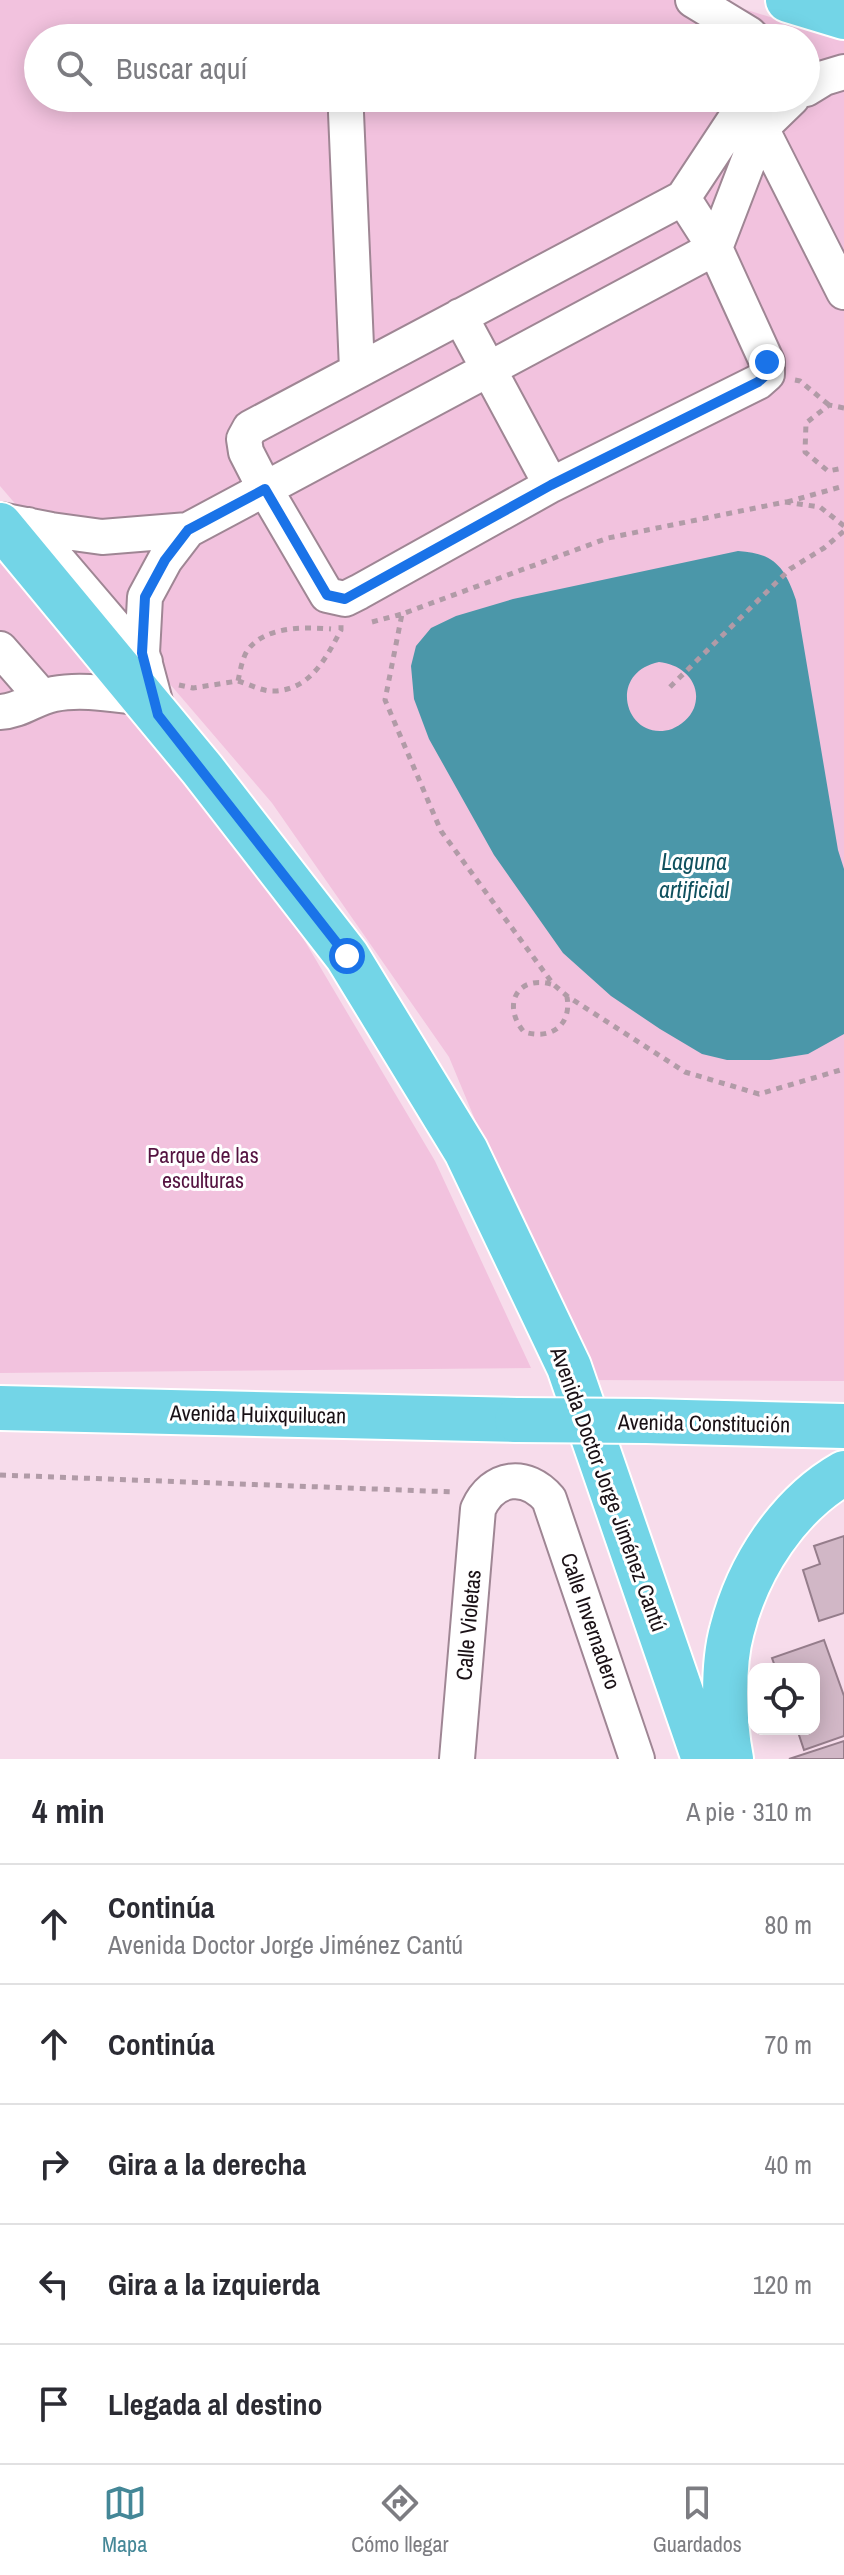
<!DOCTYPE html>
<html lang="es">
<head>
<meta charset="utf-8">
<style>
  :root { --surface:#fff; --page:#f2f2f3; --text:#2b2b33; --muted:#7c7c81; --line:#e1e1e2; --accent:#448797 }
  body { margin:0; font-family:"Archivo Narrow",sans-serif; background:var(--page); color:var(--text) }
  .controls { position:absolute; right:24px; bottom:24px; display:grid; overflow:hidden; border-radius:16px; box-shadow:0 4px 20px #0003 }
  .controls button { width:72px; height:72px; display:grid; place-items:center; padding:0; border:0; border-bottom:2px solid var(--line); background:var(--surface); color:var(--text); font:40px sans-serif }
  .stop { position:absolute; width:24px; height:24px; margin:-18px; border:6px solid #1a73e8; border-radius:50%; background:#fff }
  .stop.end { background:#1a73e8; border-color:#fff; box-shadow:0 2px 8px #0008 }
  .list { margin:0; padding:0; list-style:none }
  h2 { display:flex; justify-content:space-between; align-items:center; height:104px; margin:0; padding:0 32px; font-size:34px }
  h2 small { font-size:26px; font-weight:400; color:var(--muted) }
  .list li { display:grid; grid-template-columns:52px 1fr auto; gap:24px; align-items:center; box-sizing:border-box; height:120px; padding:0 32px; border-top:2px solid var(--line) }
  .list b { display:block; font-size:30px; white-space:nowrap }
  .list p { margin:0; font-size:26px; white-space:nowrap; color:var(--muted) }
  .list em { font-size:26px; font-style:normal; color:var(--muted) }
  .icon { flex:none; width:44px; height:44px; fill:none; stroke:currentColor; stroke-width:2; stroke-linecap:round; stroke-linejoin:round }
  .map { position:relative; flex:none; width:844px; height:1759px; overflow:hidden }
  .search { position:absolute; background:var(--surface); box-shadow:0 4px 20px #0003; left:24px; right:24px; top:24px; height:88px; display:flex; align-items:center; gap:20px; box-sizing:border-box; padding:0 28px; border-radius:44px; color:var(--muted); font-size:30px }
  .sheet { height:704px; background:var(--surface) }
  nav { display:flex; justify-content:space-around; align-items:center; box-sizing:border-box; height:112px; border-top:2px solid var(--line); background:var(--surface); font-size:22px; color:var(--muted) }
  nav a { display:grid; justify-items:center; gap:4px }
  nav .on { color:var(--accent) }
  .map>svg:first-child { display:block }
  .green { fill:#f2c2de; fill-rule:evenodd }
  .water { fill:#4b97a9; fill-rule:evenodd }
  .building { fill:#d1b7c6; stroke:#957d8b; stroke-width:2 }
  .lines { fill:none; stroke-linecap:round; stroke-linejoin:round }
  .minor-casing { stroke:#9f8694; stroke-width:38 }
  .major-casing { stroke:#fff; stroke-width:48 }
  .path { stroke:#b19ba7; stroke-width:5; stroke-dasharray:6 6; stroke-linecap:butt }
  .minor { stroke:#fff; stroke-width:34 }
  .major { stroke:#73d5e7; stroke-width:44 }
  .major-bridge-casing { stroke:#fff; stroke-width:48; stroke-linecap:butt }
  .major-bridge { stroke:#73d5e7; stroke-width:44 }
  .route { stroke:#1a73e8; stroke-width:10 }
  .labels { text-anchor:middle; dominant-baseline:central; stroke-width:6; stroke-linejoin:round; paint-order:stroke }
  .park-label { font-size:22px; fill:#541340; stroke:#fff }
  .street-label { font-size:22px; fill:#1a1116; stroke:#fff }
  .water-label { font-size:24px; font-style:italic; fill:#0f515e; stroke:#fff }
</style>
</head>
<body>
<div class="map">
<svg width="844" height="1759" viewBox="0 0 844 1759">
  <rect width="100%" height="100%" fill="#f7dceb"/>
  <path class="green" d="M0 0H715L844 40V1381L583 1380 449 1057 272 803 0 486ZM38 38H806V98H38Z
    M0 547 200 764 435 1161 531 1368 0 1373Z"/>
  <path class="water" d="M738 551C774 553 785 567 796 600L838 850 844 869V1034L808 1054 770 1060H727L702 1054 660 1029 611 996 563 953 494 855 429 739 414 699 411 666 416 646 431 628 456 616 513 599ZM659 662C682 664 703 683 694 708 690 718 681 725 672 729 626 744 605 673 659 662Z"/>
  <path class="building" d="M844 1536V1613L819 1621 803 1570 820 1564 814 1546Z
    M824 1640 844 1696V1736L804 1750 797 1729H814V1669H776L772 1658Z
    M844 1741V1759H789Z"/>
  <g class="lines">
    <g class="minor-casing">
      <path id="minor" d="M693 0 749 34 753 38
        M806 89 824 78 844 72
        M346 113 357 369
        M749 118 761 128 844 292
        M683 198 715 248 767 362V374L758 382 551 485 359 592 345 599 327 595 265 489 246 452 244 439 250 428 683 198 749 98
        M460 316 551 485
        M0 520 51 530 102 537 188 530
        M28 525 145 662
        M0 649 42 697
        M157 709 142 653 145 597 165 560 188 530 715 248 761 128 792 98
        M0 712C21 711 34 698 54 694 83 688 116 695 144 698
        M457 1759 478 1509C493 1476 526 1472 549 1499L637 1759"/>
    </g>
    <g class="major-casing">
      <path id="major" d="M788 0 844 17
        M0 525 202 769 347 956 466 1151 569 1367 704 1759
        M0 1408 517 1420
        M646 1421 844 1426
        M731 1759C724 1723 722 1666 732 1630 748 1567 788 1505 844 1473"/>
    </g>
    <path class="path" d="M795 380 800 381 829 405
      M844 408 829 405 806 423 805 452 828 471 844 468
      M787 502 844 486
      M844 526 820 507 785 502 608 538 402 614 385 700 441 831 553 984 567 996 685 1072 759 1094 844 1069
      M372 622 402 614
      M238 681C249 684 263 692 275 691 311 689 326 658 341 630V625
      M179 685 193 688 238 681C240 672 242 659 247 651 264 626 304 627 331 629
      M670 687 790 569 824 548 844 531
      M551 984C516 975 502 1006 524 1032 550 1040 572 1026 567 997
      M0 1475 455 1492"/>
    <use href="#minor" class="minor"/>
    <use href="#major" class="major"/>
    <g class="major-bridge-casing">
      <path id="major-bridge" d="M517 1420 646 1421"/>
    </g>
    <use href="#major-bridge" class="major-bridge"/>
  </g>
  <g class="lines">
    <path class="route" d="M347 956 158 715 142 653 145 597 165 560 188 530 265 489 327 595 345 599 551 485 758 382 767 374V362"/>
  </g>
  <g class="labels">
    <g class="park-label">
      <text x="203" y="1155">Parque de las<tspan x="203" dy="25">esculturas</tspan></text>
    </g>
    <g class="street-label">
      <text transform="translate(258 1414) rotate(1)">Avenida Huixquilucan</text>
      <text transform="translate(704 1423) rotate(1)">Avenida Constitución</text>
      <text transform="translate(609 1489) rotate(70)">Avenida Doctor Jorge Jiménez Cantú</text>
      <text transform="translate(591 1621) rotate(71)">Calle Invernadero</text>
      <text transform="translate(468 1625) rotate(-85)">Calle Violetas</text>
    </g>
    <g class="water-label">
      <text x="694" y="861">Laguna<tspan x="694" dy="28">artificial</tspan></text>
    </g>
  </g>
</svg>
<div class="controls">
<button><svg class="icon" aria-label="locate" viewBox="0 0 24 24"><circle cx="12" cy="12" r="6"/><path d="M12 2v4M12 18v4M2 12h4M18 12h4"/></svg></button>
</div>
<div class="stop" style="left:347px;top:956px"></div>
<div class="stop end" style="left:767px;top:362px"></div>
<div class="search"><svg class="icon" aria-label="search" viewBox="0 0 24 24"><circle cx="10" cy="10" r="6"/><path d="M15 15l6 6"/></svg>Buscar aquí</div>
</div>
<section class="sheet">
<h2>4 min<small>A pie · 310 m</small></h2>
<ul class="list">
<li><svg class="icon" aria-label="ahead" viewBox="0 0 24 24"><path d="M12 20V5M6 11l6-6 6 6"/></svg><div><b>Continúa</b><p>Avenida Doctor Jorge Jiménez Cantú</p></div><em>80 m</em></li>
<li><svg class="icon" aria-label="ahead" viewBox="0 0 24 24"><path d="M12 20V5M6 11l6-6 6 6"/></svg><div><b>Continúa</b></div><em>70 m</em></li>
<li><svg class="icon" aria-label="right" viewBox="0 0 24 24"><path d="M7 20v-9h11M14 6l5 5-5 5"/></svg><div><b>Gira a la derecha</b></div><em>40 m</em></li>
<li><svg class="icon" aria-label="left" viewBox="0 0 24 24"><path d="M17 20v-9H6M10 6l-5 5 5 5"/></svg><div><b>Gira a la izquierda</b></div><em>120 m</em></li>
<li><svg class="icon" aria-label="arrive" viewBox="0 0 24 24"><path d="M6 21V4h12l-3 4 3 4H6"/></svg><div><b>Llegada al destino</b></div></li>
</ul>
</section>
<nav>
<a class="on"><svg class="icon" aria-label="map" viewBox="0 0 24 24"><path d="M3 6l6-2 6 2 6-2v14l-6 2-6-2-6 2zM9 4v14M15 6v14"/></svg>Mapa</a>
<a><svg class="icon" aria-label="directions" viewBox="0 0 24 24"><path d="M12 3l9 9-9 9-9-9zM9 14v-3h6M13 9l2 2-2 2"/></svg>Cómo llegar</a>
<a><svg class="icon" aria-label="saved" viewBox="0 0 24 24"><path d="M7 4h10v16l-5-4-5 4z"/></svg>Guardados</a>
</nav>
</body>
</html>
